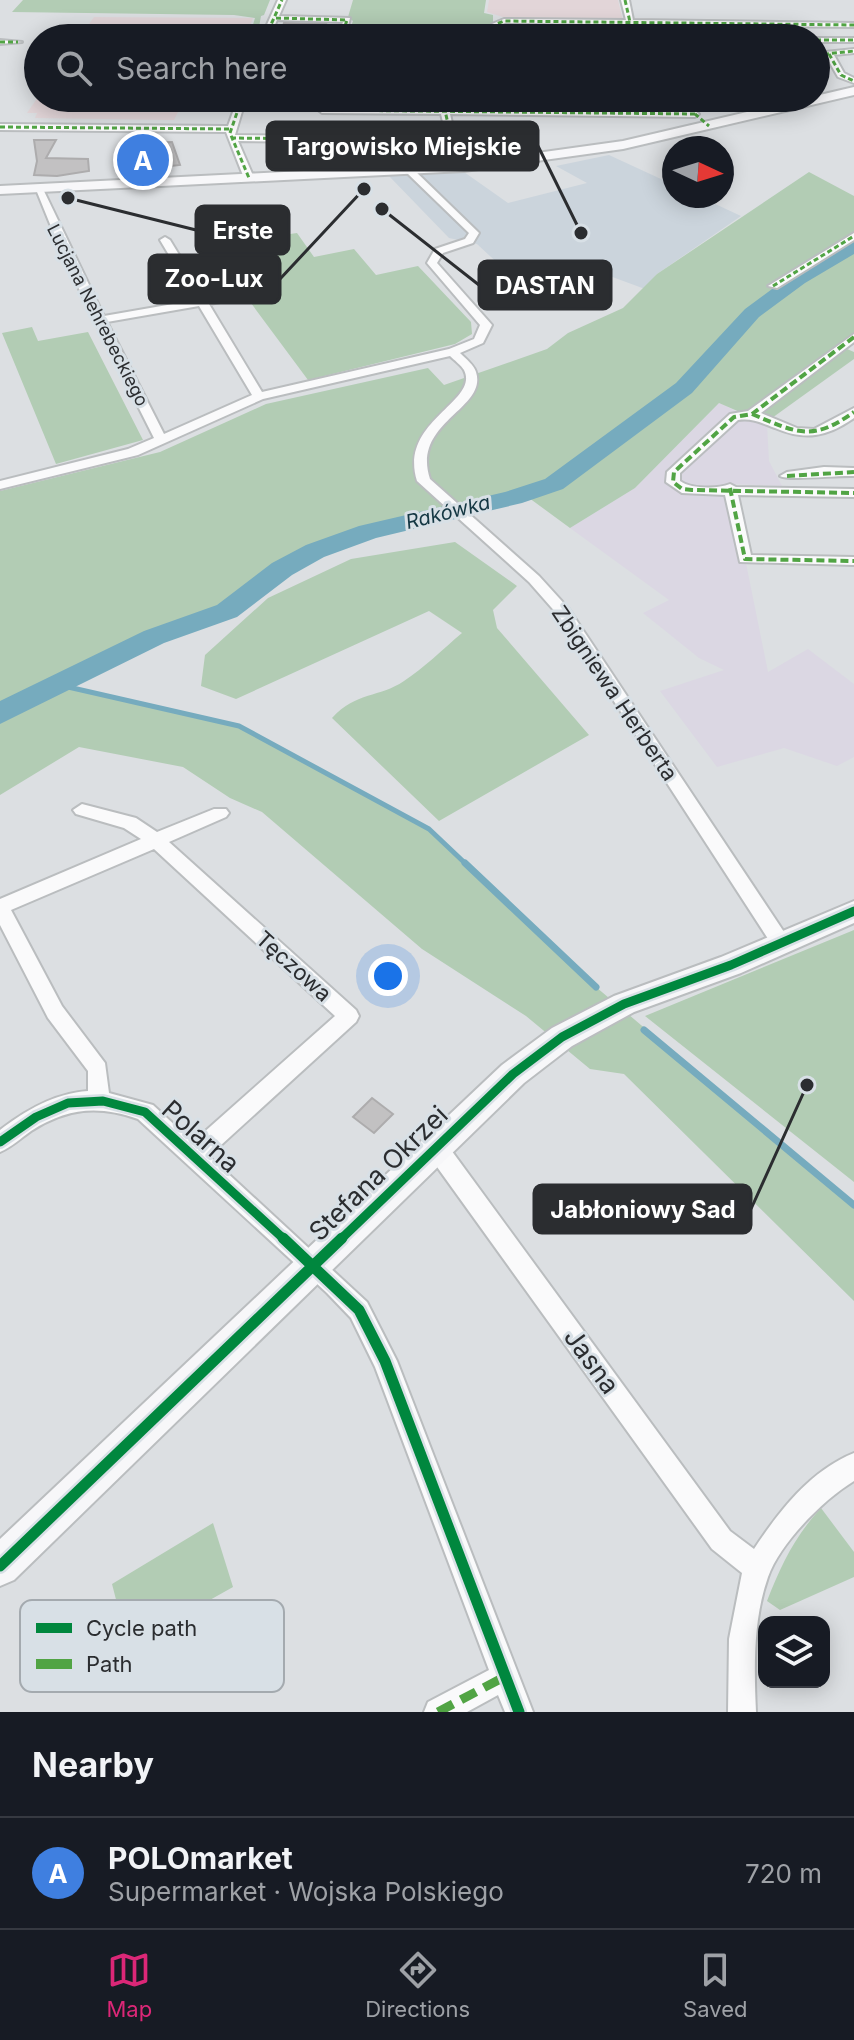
<!DOCTYPE html>
<html lang="en">
<head>
<meta charset="utf-8">
<style>
  :root { --surface:#171b24; --page:#20242c; --text:#f1f3f6; --muted:#9ea1a6; --line:#363941; --accent:#db2777 }
  body { margin:0; font-family:Inter,sans-serif; background:var(--page); color:var(--text) }
  .controls { position:absolute; right:24px; bottom:24px; display:grid; overflow:hidden; border-radius:16px; box-shadow:0 4px 20px #0003 }
  .controls button { width:72px; height:72px; display:grid; place-items:center; padding:0; border:0; border-bottom:2px solid var(--line); background:var(--surface); color:var(--text); font:40px sans-serif }
  .compass { position:absolute; left:662px; top:136px; width:72px; height:72px; border-radius:50%; background:var(--surface); box-shadow:0 4px 20px #0003; rotate:94deg }
  .you { position:absolute; left:388px; top:976px; width:28px; height:28px; margin:-20px; border:6px solid #fff; border-radius:50%; background:#1a73e8; box-shadow:0 0 0 12px #1a73e833 }
  .badge { display:grid; place-items:center; width:52px; height:52px; border-radius:50%; background:var(--accent); color:#fff; font-size:26px; font-weight:700 }
  .pin { position:absolute; translate:-50% -50%; border:4px solid #fff; box-shadow:0 2px 8px #0006 }
  .list { margin:0; padding:0; list-style:none }
  h2 { display:flex; justify-content:space-between; align-items:center; height:104px; margin:0; padding:0 32px; font-size:34px }
  h2 small { font-size:26px; font-weight:400; color:var(--muted) }
  .list li { display:grid; grid-template-columns:52px 1fr auto; gap:24px; align-items:center; box-sizing:border-box; height:112px; padding:0 32px; border-top:2px solid var(--line) }
  .list b { display:block; font-size:30px; white-space:nowrap }
  .list p { margin:0; font-size:26px; white-space:nowrap; color:var(--muted) }
  .list em { font-size:26px; font-style:normal; color:var(--muted) }
  .icon { flex:none; width:44px; height:44px; fill:none; stroke:currentColor; stroke-width:2; stroke-linecap:round; stroke-linejoin:round }
  .map { position:relative; flex:none; width:854px; height:1712px; overflow:hidden }
  .search { position:absolute; background:var(--surface); box-shadow:0 4px 20px #0003; left:24px; right:24px; top:24px; height:88px; display:flex; align-items:center; gap:20px; box-sizing:border-box; padding:0 28px; border-radius:44px; color:var(--muted); font-size:30px }
  .sheet { height:216px; background:var(--surface) }
  nav { display:flex; justify-content:space-around; align-items:center; box-sizing:border-box; height:112px; border-top:2px solid var(--line); background:var(--surface); font-size:22px; color:var(--muted) }
  nav a { display:grid; justify-items:center; gap:4px }
  nav .on { color:var(--accent) }
  .map>svg:first-child { display:block }
  .built { fill:#cbd4dc }
  .industrial { fill:#dbd7e3 }
  .education { fill:#e2d5d8 }
  .green { fill:#b2ccb4 }
  .lines { fill:none; stroke-linecap:round; stroke-linejoin:round }
  .stream-far1 { stroke:#76abbe; stroke-width:5 }
  .stream { stroke:#76abbe; stroke-width:7 }
  .river { fill:#76abbe; fill-rule:evenodd }
  .building { fill:#c2c1c2; stroke:#adacad; stroke-width:2 }
  .street-casing { stroke:#babdbf; stroke-width:4 }
  .secondary-casing { stroke:#babdbf; stroke-width:4 }
  .street { fill:#fafafb; fill-rule:evenodd }
  .secondary { fill:#f7f7f9; fill-rule:evenodd }
  .quiet-far2 { stroke:#51a444; stroke-width:3; stroke-dasharray:5 3; stroke-linecap:butt }
  .quiet-far1 { stroke:#51a444; stroke-width:4; stroke-dasharray:8 4; stroke-linecap:butt }
  .quiet { stroke:#51a444; stroke-width:9; stroke-dasharray:17 9; stroke-linecap:butt }
  .cycleway-far1-casing { stroke:#d8e0e6; stroke-width:14 }
  .cycleway-casing { stroke:#d8e0e6; stroke-width:16 }
  .cycleway-far1 { stroke:#00873e; stroke-width:9 }
  .cycleway { stroke:#00873e; stroke-width:11 }
  .labels { text-anchor:middle; dominant-baseline:central; stroke-width:6; stroke-linejoin:round; paint-order:stroke }
  .far-street-label { font-size:18px; fill:#2b2d30; stroke:#d8e0e6 }
  .far-water-label { font-size:20px; font-style:italic; fill:#143743; stroke:#d8e0e6 }
  .street-label { font-size:22px; fill:#2b2d30; stroke:#d8e0e6 }
  .near-street-label { font-size:26px; fill:#2b2d30; stroke:#d8e0e6 }
  .key { fill:#d8e0e6; stroke:#a4aaaf; stroke-width:2 }
  .key-label { font-size:22px; fill:#2b2d30 }
  .leader { fill:none; stroke:#2b2d30; stroke-width:3 }
  .callout-dot { fill:#2b2d30; stroke:#d8e0e6; stroke-width:3 }
  .callout { fill:#2b2d30; stroke:#2b2d30; stroke-width:3 }
  .callout-label { font-size:24px; text-anchor:middle; font-weight:bold; fill:#fff }
</style>
</head>
<body>
<div class="map">
<svg width="854" height="1712" viewBox="0 0 854 1712">
  <rect width="100%" height="100%" fill="#dcdfe2"/>
  <path class="built" d="M609 155 674 185V196H698L741 216 657 274 645 289 607 275 582 296 546 308 477 244 449 238 389 176 464 172 508 203 587 183 556 166Z"/>
  <path class="industrial" d="M719 403 767 425 769 461 782 486 730 484 768 672 808 649 854 684V757L837 766 784 748 717 767 660 691 724 670 699 658 643 613 669 600 570 528 635 488Z"/>
  <path class="education" d="M489 0H618L623 21 509 19 487 12Z
    M94 17 253 18 245 38H79Z
    M38 97V98H185L174 120 35 118 37 113H27Z"/>
  <path class="green" d="M23 0H270L264 15 261 16 259 27 252 28 255 18 234 15 12 12Z
    M353 0H486L484 13 493 15V26L486 27V35H348L353 21 348 17Z
    M809 172 854 196V344L847 349 854 352V359L765 423 719 403 635 488 570 528 525 495 368 532 315 551 282 570 227 611 154 637 56 684 239 726 429 829 596 987 854 1205V1301L624 1074 590 1069 526 1016 422 949 262 812 230 798 183 767 79 747 0 795V491L160 452 266 404 428 368 444 385 547 349 568 333 623 308 657 274Z
    M234 230 241 241 297 233 314 257 354 249 376 275 418 266 471 322 472 334 455 344 308 380 245 295 207 233Z
    M32 327 38 341 88 332 143 440 56 464 2 333Z
    M455 542 517 586 493 610 497 628 589 735 439 821 332 718C357 691 379 698 404 681 424 668 443 649 462 633L429 611 236 699 201 686 205 655 268 598 351 559Z
    M854 930V1182L645 1016Z
    M821 1508 854 1552V1577L780 1610 767 1601C781 1565 795 1536 821 1508Z
    M213 1523 233 1587 128 1646 112 1584Z"/>
  <g class="lines">
    <path class="stream-far1" d="M55 684 239 726 429 829 467 865"/>
    <path class="stream" d="M465 863 596 987
      M644 1030 854 1205"/>
    <path class="river" d="M854 240V254L805 283 759 317 692 393 563 489 522 503 376 538 324 557 292 575 237 617 164 643 0 724V701L144 631 217 605 272 563 306 545 359 526 505 492 545 479 676 383 745 309 791 275Z"/>
  </g>
  <path class="building" d="M284 23 326 24 321 37H279Z
    M34 140H56L46 158 88 159 89 171 57 176 34 175 37 161Z
    M172 142 180 165 128 171 123 154 146 151 143 143Z
    M372 1098 393 1114 374 1133 353 1117Z"/>
  <g class="lines">
    <g class="street-casing">
      <path id="street" d="M278 0H286L279 16 350 18 346 34 482 38H337L343 22 277 20 269 38H261Z
        M621 0H629L633 20 854 23V27L505 23 500 25V38H492V24L504 19 626 20Z
        M815 38H854V42H816Z
        M0 40 22 42 0 44Z
        M854 49V53L834 55 844 73 854 78V83L838 77 826 56 816 57V53Z
        M238 98H246L235 135 322 136 445 130 441 114 322 113 318 110 322 107 440 109 438 98H446L449 109 695 111 699 114 695 117 450 114 454 132 467 158 462 161 457 158 447 135 322 142 238 141 254 178 249 181 244 178 226 132 0 130V124L228 126Z
        M304 98H312L308 108 301 106Z
        M666 98H694L690 101Z
        M407 169H413L479 233 473 243 443 253 437 263 492 325 483 343 460 353C466 359 474 365 476 372 488 409 411 422 430 479L539 576 569 609 788 938 791 943 788 948H774L558 615 529 582 417 481C398 421 480 402 464 370 461 365 454 360 450 356L263 399 138 455 0 489V481L128 449 154 438 65 261 35 187 43 189 104 316 196 300 160 240 165 237 170 240 206 299 243 294V298L209 304 262 392 449 349 474 339 480 325 427 263 435 249 465 239 469 233 407 173ZM199 306 252 395 164 434 107 322Z
        M854 233V240L777 288 768 286Z
        M854 334V342L761 413 797 428 814 429 854 408V418C827 437 805 441 775 428 761 423 753 418 738 420L680 473V481C691 489 717 489 730 484L736 487 854 489V497L738 495 751 555 854 557V565L740 562 725 495 682 493 666 482 667 472 730 414 748 411Z
        M824 467 854 468V476C839 475 788 481 780 476L787 472Z
        M82 804 136 818 157 832 214 809H226L229 813 226 817 169 842 356 1010 359 1016 356 1022 209 1156 367 1302 397 1361 533 1712H505L498 1695 467 1712H424L428 1702 489 1670 375 1367 351 1318 327 1293 138 1119C98 1105 67 1108 31 1131 21 1138 12 1147 0 1152V1130C26 1110 55 1093 88 1091V1071L48 1018 0 925V899L141 839 124 828 76 814 73 810ZM154 849 335 1016 193 1142 153 1105 109 1093 105 1063 62 1006 11 910Z
        M435 1136 443 1139 730 1531 754 1549C780 1510 810 1471 854 1453V1481C824 1499 780 1543 768 1577 753 1619 754 1668 756 1712H728L729 1639 742 1573 712 1549 427 1153 424 1146 427 1139Z"/>
    </g>
    <g class="secondary-casing">
      <path id="secondary" d="M854 87V95L623 149 464 171 0 194V186L464 163 623 141Z
        M854 901V923L741 973 634 1012 572 1046 524 1083 14 1580 0 1586V1539L502 1065 552 1028 614 996 721 957Z"/>
    </g>
    <use href="#street" class="street"/>
    <use href="#secondary" class="secondary"/>
    <path class="quiet-far2" d="M625 0 630 22
      M276 18 347 20 341 38
      M769 24 776 38
      M341 36 420 37
      M265 38 282 0
      M420 38H478
      M496 38V24L504 21 854 25
      M816 40H854
      M0 42H18
      M829 54 841 75 854 81
      M816 55 854 51
      M242 98 230 133 249 178
      M670 98H690
      M691 98 695 114 709 126
      M305 106 308 98
      M322 110 695 114
      M0 127 230 129
      M450 132 462 158
      M231 138 322 139 450 132 442 98
      M773 286 854 236"/>
    <path class="quiet-far1" d="M854 337 752 414 734 417 674 472 673 482 682 489 692 490 854 493
      M752 414C797 433 812 442 854 412
      M787 476 854 472
      M730 488 745 559 854 561"/>
    <path class="quiet" d="M438 1712 504 1677"/>
    <g class="cycleway-far1-casing">
      <path id="cycleway-far1" d="M0 1142 36 1117 68 1103 103 1101 145 1112 285 1240
        M340 1240 513 1074 562 1037 624 1004 731 965 854 911"/>
    </g>
    <g class="cycleway-casing">
      <path id="cycleway" d="M283 1238 359 1310 385 1361 519 1712
        M0 1566 342 1238"/>
    </g>
    <use href="#cycleway-far1" class="cycleway-far1"/>
    <use href="#cycleway" class="cycleway"/>
  </g>
  <g class="labels">
    <g class="far-street-label">
      <text transform="translate(98 315) rotate(63)">Lucjana Nehrebeckiego</text>
    </g>
    <g class="far-water-label">
      <text transform="translate(448 512) rotate(-14)">Rakówka</text>
    </g>
    <g class="street-label">
      <text transform="translate(615 693) rotate(56)">Zbigniewa Herberta</text>
      <text transform="translate(294 966) rotate(42)">Tęczowa</text>
    </g>
    <g class="near-street-label">
      <text transform="translate(201 1136) rotate(42)">Polarna</text>
      <text transform="translate(378 1173) rotate(-44)">Stefana Okrzei</text>
      <text transform="translate(592 1361) rotate(54)">Jasna</text>
    </g>
  </g>
  <rect x="20" y="1600" width="264" height="92" rx="12" class="key"/>
  <rect x="36" y="1623" width="36" height="10" fill="#00873e"/>
  <rect x="36" y="1659" width="36" height="10" fill="#51a444"/>
  <g class="key-label">
    <text x="86" y="1636">Cycle path</text>
    <text x="86" y="1672">Path</text>
  </g>
  <path class="leader" d="M581 233L538 146M68 198L196 230M364 189L280 279M382 209L479 285M807 1085L751 1209"/>
  <g class="callout-dot">
    <circle cx="581" cy="233" r="8"/>
    <circle cx="68" cy="198" r="8"/>
    <circle cx="364" cy="189" r="8"/>
    <circle cx="382" cy="209" r="8"/>
    <circle cx="807" cy="1085" r="8"/>
  </g>
  <g class="callout">
    <rect x="267" y="122" width="271" height="48" rx="8"/>
    <rect x="196" y="206" width="93" height="48" rx="8"/>
    <rect x="149" y="255" width="131" height="48" rx="8"/>
    <rect x="479" y="261" width="132" height="48" rx="8"/>
    <rect x="534" y="1185" width="217" height="48" rx="8"/>
  </g>
  <g class="callout-label">
    <text x="402" y="155">Targowisko Miejskie</text>
    <text x="243" y="239">Erste</text>
    <text x="214" y="287">Zoo-Lux</text>
    <text x="545" y="294">DASTAN</text>
    <text x="643" y="1218">Jabłoniowy Sad</text>
  </g>
</svg>
<div class="controls">
<button><svg class="icon" aria-label="layers" viewBox="0 0 24 24"><path d="M12 4l9 5-9 5-9-5zM3 14l9 5 9-5"/></svg></button>
</div>
<svg class="compass" viewBox="-18 -18 36 36"><path d="M0-13l5 13h-10z" fill="#e53935"/><path d="M0 13l5-13h-10z" fill="#9ea1a6"/></svg>
<div class="you"></div>
<div class="pin badge" style="left:143px;top:160px;background:#3f7fe0">A</div>
<div class="search"><svg class="icon" aria-label="search" viewBox="0 0 24 24"><circle cx="10" cy="10" r="6"/><path d="M15 15l6 6"/></svg>Search here</div>
</div>
<section class="sheet">
<h2>Nearby<small></small></h2>
<ul class="list">
<li><span class="badge" style="background:#3f7fe0">A</span><div><b>POLOmarket</b><p>Supermarket · Wojska Polskiego</p></div><em>720 m</em></li>
</ul>
</section>
<nav>
<a class="on"><svg class="icon" aria-label="map" viewBox="0 0 24 24"><path d="M3 6l6-2 6 2 6-2v14l-6 2-6-2-6 2zM9 4v14M15 6v14"/></svg>Map</a>
<a><svg class="icon" aria-label="directions" viewBox="0 0 24 24"><path d="M12 3l9 9-9 9-9-9zM9 14v-3h6M13 9l2 2-2 2"/></svg>Directions</a>
<a><svg class="icon" aria-label="saved" viewBox="0 0 24 24"><path d="M7 4h10v16l-5-4-5 4z"/></svg>Saved</a>
</nav>
</body>
</html>
